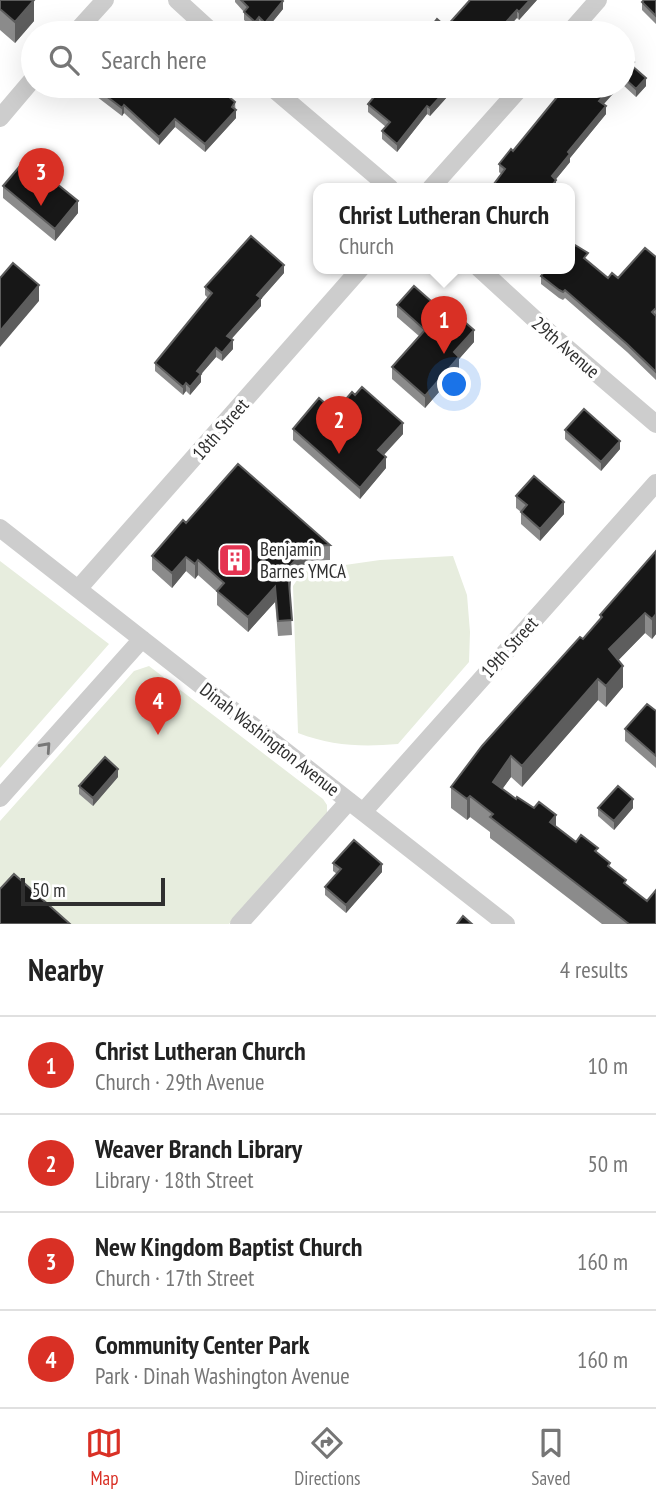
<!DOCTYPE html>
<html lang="en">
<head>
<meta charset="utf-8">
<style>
  :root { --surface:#fff; --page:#f6f6f6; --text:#222; --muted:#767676; --line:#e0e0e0; --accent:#d93025 }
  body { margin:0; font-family:"PT Sans Narrow",sans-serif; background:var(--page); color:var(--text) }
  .scale { position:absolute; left:21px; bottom:18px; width:144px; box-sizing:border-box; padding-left:7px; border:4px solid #303030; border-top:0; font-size:19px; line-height:24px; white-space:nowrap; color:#303030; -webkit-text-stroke:5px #fff; paint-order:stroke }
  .you { position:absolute; left:455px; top:385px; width:24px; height:24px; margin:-18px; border:5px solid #fff; border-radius:50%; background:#1a73e8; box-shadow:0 0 0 10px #1a73e833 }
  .badge { display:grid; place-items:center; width:46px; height:46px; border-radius:50%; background:var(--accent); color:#fff; font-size:23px; font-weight:700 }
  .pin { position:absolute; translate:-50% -58px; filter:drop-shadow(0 2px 4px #0008) }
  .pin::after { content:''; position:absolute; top:37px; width:24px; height:21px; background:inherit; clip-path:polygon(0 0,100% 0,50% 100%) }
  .popup { position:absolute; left:313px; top:183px; width:262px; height:91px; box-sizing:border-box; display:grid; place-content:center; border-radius:14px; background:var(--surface); filter:drop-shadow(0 2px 5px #0005); font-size:23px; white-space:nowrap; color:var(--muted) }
  .popup b { font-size:26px; color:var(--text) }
  .popup::after { content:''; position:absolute; left:50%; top:100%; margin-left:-14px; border:14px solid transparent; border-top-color:var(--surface) }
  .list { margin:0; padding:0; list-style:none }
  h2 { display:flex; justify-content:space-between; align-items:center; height:91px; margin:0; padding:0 28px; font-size:30px }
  h2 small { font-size:23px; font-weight:400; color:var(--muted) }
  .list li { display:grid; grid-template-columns:46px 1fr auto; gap:21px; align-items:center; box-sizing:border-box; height:98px; padding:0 28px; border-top:2px solid var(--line) }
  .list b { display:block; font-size:26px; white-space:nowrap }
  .list p { margin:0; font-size:23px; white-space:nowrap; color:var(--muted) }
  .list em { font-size:23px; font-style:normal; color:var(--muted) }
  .icon { flex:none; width:38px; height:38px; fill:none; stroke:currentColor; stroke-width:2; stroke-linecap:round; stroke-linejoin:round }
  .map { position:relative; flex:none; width:656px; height:924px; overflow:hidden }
  .search { position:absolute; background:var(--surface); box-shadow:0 7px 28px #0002; left:21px; right:21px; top:21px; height:77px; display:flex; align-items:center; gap:18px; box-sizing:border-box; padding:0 24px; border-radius:38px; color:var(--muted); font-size:26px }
  .sheet { height:483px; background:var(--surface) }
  nav { display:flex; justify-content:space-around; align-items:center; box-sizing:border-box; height:98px; border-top:2px solid var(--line); background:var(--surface); font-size:19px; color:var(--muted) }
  nav a { display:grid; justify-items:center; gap:4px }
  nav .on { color:var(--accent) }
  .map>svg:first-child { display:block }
  .green { fill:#e7edde }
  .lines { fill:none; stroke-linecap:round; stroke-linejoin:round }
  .minor { stroke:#cdcdcd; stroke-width:18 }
  .wall { fill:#8b8b8b }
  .shaded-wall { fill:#5d5d5d }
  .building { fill:#171717; stroke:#5d5d5d; stroke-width:2 }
  .oneway { stroke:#777 }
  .labels { text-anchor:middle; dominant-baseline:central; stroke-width:7; stroke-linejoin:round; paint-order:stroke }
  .street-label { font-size:19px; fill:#303030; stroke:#fff }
  .poi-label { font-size:19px; fill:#303030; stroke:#fff; text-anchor:start }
</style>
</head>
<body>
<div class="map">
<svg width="656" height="924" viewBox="0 0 656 924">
  <rect width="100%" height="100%" fill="#fff"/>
  <path class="green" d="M453 556 467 595 470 632 469 662 398 744C362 747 332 746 298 733L293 586 303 571 380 560Z
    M0 561 109 644 0 768Z
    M149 666 323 799 327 805V813L229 924H0V821L134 671Z"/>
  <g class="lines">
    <path class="minor" d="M177 0 213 33
      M75 33 105 0
      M569 33 598 0
      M270 86 390 188
      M0 118 33 79
      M431 188 522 86
      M479 268 553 336 656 424
      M0 528 506 924
      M78 589 361 268
      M0 798 142 639
      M363 812 656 483
      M239 924 349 801"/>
  </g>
  <path class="wall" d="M0 0 34 21 15 43 0 30Z
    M235 0H282L283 9 265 31 259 25 255 30 244 20V12L235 2Z
    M537 0 519 20 517 18 446 27Z
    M656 0V24L642 10V2Z
    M623 52 646 86 636 97 623 85Z
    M92 86 152 91 165 95 235 102 236 118 205 152 175 127 159 145 124 113 122 116 92 93Z
    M383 86H457L430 116 427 114 397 152 382 139V131L386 127 368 112V104Z
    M566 86H620L604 104 606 114 570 158V162L556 179V188L501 174 499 172V164L513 151Z
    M3 186 78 213 55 241 3 198Z
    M656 257V380L627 352 565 298 563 300 559 298 541 284V276L570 268 588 261 608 278H618Z
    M284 273 261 299V306L231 339 233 349 222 361 216 357 201 374V382L190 395 186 391 183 395 155 371V363L208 298 205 295V287Z
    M397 305 474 342 459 359V369L425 408 392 379V367L419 336 397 317Z
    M335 412 403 434 384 455 386 468 360 499 293 440V429Z
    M565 430 620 449 601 471 565 439Z
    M516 496 564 514 540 541 521 524V512L516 508Z
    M186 523 330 545V560L308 561 291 580 290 592 292 635 278 636 275 602 248 632 217 605V592L198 575 195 579 186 571 172 588 152 570V556Z
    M656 551V634L652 639 645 633 618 660 623 687 606 707 598 700 522 787 511 777 502 789 576 842 598 853 626 884 656 924H602L490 838V832L470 817 467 820 451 808V787L600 620V615Z
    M656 711V768L625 741V729Z
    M118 777 93 806 79 794V786Z
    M598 808H633L614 830 598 816Z
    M333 863 382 872 346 913 325 895V887L337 874 333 871Z"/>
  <path class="shaded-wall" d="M34 0V21L15 43V22Z
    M530 0H537L519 20V12Z
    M283 1V9L265 31V23Z
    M517 10V18L503 33H496Z
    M259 17V25L255 30V22Z
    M646 78V86L636 97V89Z
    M450 86H457L430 116V108Z
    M612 86H620L599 109V101Z
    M124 105V113L122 116V108Z
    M427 106V114L397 152V144Z
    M606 106V114L570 158V162L552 184V176L568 152Z
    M236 110V118L205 152V144Z
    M175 119V127L159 145V137Z
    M556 180V188H550Z
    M78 201V213L55 241V229Z
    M284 265V273L261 299V306L227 344V336L257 295Z
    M39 285V301L0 347V331Z
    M474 330V342L459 359V369L425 408V396L454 352Z
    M233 340V349L222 361V353Z
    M216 348V357L197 379V371Z
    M201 374V382L190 395V387Z
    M186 383V391L183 395V387Z
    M403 423V434L378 461V450Z
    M620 441V449L601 471V462Z
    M386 457V468L360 499V488Z
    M564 502V514L540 541V529Z
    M308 546V561L291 580 289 597V583L291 565Z
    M186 557V571L172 588V573Z
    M198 560V575L195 579V564Z
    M275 587V602L248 632V617Z
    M645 613V633L609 670V649Z
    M656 614V634L652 639V619Z
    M623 666V687L606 707V686Z
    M598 679V700L522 787V766Z
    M511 756V777L493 802V782Z
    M118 769V777L93 806V798Z
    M470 796V817L467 820V799Z
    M633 799V808L614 830V821Z
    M556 815V836L550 822Z
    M382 864V872L346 913V905Z"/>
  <path class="building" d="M0 0H34L15 22 0 9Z
    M241 0H282L283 1 265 23 259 17 255 22 244 12 248 7Z
    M470 0H530L519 12 517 10 496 33H426L437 19 446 27Z
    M644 0H656V16L642 2Z
    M623 52 634 62 631 65 646 78 636 89 623 77Z
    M93 86H144L152 91 155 87 165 95 173 86H216L235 102 232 107 236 110 205 144 175 119 159 137 124 105 122 108Z
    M383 86H450L430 108 427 106 397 144 382 131 390 122 368 104Z
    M566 86H612L599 101 606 106 568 152 570 154 552 176 556 180 550 188H491L505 169 499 164 511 149 513 151Z
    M26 159 78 201 55 229 3 186Z
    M251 236 284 265 257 295 261 298 227 336 233 340 222 353 216 348 197 371 201 374 190 387 186 383 183 387 155 363 212 293 205 287Z
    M575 245 588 253 584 258 608 278 612 273 618 278 645 248 656 257V308L652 312 656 316V372L627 344 565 290 563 292 559 290 541 276 547 268H570V251Z
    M13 263 39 285 0 331V278Z
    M414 286 448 316 452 311 474 330 454 352 459 357 425 396 392 367 425 330 397 305Z
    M362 387 403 423 378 450 386 457 360 488 293 429 319 398 335 412 352 392 355 395Z
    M584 409 620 441 601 462 565 430Z
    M238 464 330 545 308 546 291 565 289 583 292 620 278 621 275 587 248 617 217 591 224 583 198 560 195 564 186 557 172 573 152 556 183 520 186 523Z
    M534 476 564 502 540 529 521 512 527 505 516 496Z
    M656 551V614L652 619 645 613 609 649 623 666 606 686 598 679 522 766 511 756 493 782 516 799 517 797 534 808 539 802 556 815 550 822 576 842 581 835 598 848 595 851 610 863 608 866 626 880 624 883 647 901 656 890V924H629L490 817 493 814 470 796 467 799 451 787 482 746 580 637 583 639 602 617 600 615Z
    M647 704 656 711V756L625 729Z
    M105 757 118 769 93 798 79 786Z
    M618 786 633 799 614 821 598 808Z
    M354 840 382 864 346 905 325 887 341 869 333 863Z
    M14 874 70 924H0V889Z
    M463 916 472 924H457Z"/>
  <defs><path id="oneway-chevron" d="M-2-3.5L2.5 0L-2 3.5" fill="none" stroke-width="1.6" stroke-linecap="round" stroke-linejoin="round" transform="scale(1.75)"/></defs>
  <use class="oneway" href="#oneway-chevron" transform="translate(46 747) rotate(-48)"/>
  <defs>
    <g id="building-square" transform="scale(1.75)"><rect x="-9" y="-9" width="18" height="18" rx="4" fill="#e53351" stroke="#fff"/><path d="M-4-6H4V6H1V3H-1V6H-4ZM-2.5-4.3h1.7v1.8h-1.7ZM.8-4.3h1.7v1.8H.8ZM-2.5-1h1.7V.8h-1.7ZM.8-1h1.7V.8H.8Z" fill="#fff"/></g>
  </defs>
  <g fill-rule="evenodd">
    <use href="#building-square" x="235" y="560"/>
  </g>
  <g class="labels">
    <g class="street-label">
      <text transform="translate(566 347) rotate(41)">29th Avenue</text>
      <text transform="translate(220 429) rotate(-49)">18th Street</text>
      <text transform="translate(509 647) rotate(-48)">19th Street</text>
      <text transform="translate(270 739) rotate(38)">Dinah Washington Avenue</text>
    </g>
    <g class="poi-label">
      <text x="260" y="549">Benjamin<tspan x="260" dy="22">Barnes YMCA</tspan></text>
    </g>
  </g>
</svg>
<div class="scale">50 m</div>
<div class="you"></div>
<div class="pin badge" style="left:444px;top:354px">1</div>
<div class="popup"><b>Christ Lutheran Church</b>Church</div>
<div class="pin badge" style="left:339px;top:454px">2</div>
<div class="pin badge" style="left:41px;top:206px">3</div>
<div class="pin badge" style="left:158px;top:735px">4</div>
<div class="search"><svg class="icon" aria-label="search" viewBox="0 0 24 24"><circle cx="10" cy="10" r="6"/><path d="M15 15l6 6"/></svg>Search here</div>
</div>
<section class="sheet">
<h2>Nearby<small>4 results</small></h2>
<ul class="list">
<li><span class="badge">1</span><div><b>Christ Lutheran Church</b><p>Church · 29th Avenue</p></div><em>10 m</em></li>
<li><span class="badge">2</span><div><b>Weaver Branch Library</b><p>Library · 18th Street</p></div><em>50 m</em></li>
<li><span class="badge">3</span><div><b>New Kingdom Baptist Church</b><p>Church · 17th Street</p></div><em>160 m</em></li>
<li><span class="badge">4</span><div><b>Community Center Park</b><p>Park · Dinah Washington Avenue</p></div><em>160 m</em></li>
</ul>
</section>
<nav>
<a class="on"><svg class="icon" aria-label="map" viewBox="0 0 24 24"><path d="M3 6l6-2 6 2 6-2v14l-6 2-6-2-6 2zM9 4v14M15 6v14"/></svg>Map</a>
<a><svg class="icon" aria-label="directions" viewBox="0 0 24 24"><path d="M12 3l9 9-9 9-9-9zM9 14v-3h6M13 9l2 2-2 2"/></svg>Directions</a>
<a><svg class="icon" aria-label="saved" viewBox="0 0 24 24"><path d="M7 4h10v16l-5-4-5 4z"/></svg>Saved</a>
</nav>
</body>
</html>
